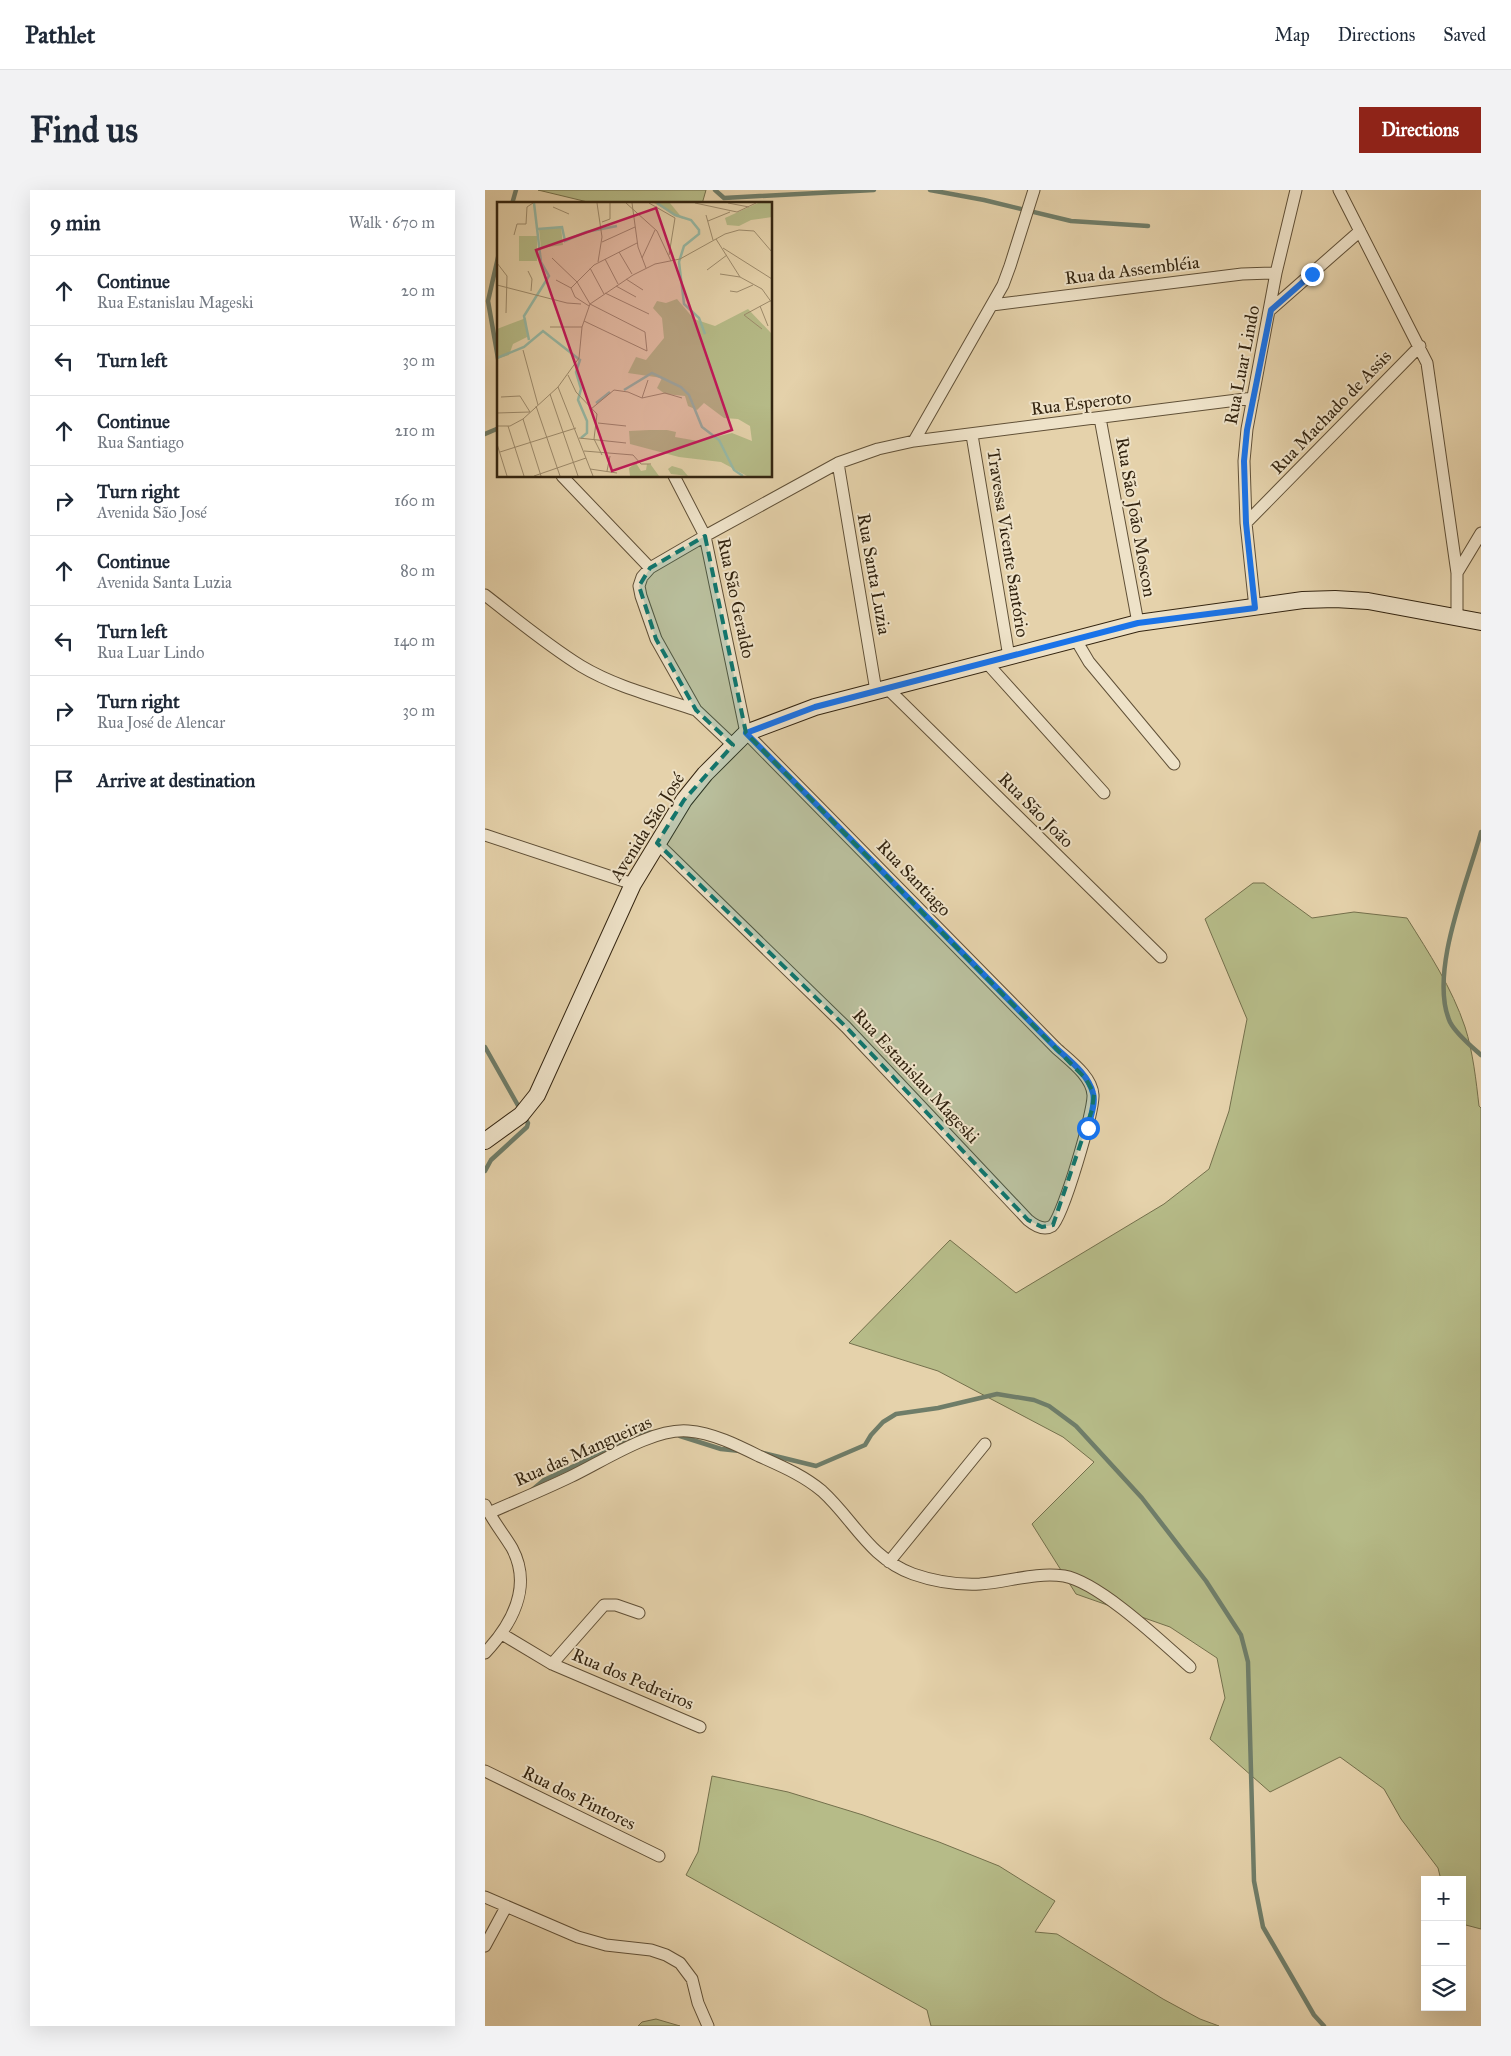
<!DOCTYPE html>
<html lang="en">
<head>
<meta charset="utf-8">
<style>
  :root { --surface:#fff; --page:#f2f2f3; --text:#1f2937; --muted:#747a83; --line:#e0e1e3; --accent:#8f2418 }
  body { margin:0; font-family:"IM FELL Great Primer",serif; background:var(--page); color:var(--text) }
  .controls { position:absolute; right:15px; bottom:15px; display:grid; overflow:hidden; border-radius:0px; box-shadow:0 5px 20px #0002 }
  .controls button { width:45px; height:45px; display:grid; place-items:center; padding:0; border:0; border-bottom:1px solid var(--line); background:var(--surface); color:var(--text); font:25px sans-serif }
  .stop { position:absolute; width:15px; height:15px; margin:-11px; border:4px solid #1a73e8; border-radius:50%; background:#fff }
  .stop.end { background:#1a73e8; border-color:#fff; box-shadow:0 1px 5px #0008 }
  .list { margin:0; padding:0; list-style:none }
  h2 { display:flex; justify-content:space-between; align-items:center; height:65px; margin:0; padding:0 20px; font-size:21px }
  h2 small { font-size:16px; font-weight:400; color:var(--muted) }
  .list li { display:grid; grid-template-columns:32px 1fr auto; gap:15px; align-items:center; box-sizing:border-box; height:70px; padding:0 20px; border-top:1px solid var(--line) }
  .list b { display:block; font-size:19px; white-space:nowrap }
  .list p { margin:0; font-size:16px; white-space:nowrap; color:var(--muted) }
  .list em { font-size:16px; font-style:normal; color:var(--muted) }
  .icon { flex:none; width:28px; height:28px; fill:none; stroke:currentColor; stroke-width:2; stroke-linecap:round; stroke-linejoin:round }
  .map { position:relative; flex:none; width:996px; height:1836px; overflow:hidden; border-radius:0px }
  header { display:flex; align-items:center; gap:30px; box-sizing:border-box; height:70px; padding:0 25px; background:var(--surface); border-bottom:1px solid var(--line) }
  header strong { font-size:24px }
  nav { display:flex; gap:28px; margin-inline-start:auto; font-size:18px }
  .intro { display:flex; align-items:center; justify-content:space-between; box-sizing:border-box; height:120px; padding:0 30px }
  h1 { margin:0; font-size:35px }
  .button { padding:12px 22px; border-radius:0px; background:var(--accent); color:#fff; font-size:18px; font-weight:700 }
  main { display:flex; gap:30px; padding:0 30px }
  aside { flex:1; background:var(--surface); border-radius:0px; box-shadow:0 5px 20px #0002 }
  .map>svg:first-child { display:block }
  .green { fill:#b6bb88; stroke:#74704c }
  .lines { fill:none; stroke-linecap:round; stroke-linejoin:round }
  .stream { stroke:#6f7d69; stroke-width:4.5 }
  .street-casing { stroke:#605037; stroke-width:13 }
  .secondary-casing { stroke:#332410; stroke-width:18 }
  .street { stroke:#eee2c8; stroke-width:11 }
  .secondary { stroke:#eee2c8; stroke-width:16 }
  .route { stroke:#1a73e8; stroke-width:6 }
  .marked { fill:#0f766e; fill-opacity:0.2; stroke:#0f766e; stroke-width:4; stroke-dasharray:10 6; stroke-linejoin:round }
  .labels { text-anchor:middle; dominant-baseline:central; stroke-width:4; stroke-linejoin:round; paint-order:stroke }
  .street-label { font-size:18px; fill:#332410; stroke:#eee2c8 }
  .inset-river { fill:none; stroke:#97b8a4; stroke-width:2.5 }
  .inset-road { fill:none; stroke:#9e8c6d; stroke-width:1 }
  .view { fill:#c2185b; fill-opacity:0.15; stroke:#c2185b; stroke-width:2.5 }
  .inset-edge { fill:none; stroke:#332410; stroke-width:2.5 }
</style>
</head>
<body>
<header>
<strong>Pathlet</strong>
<nav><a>Map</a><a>Directions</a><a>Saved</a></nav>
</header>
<div class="intro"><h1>Find us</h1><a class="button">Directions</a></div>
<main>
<aside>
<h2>9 min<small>Walk · 670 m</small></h2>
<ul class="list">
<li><svg class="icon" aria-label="ahead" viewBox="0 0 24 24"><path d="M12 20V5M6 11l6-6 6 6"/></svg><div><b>Continue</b><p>Rua Estanislau Mageski</p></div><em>20 m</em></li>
<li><svg class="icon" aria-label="left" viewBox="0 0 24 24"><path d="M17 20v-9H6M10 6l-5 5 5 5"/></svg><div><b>Turn left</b></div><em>30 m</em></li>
<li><svg class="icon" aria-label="ahead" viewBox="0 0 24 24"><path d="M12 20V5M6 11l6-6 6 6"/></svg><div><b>Continue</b><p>Rua Santiago</p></div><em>210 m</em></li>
<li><svg class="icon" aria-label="right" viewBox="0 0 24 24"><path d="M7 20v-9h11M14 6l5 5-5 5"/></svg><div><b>Turn right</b><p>Avenida São José</p></div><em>160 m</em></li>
<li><svg class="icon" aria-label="ahead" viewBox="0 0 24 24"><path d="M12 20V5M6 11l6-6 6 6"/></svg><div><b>Continue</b><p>Avenida Santa Luzia</p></div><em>80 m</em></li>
<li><svg class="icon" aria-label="left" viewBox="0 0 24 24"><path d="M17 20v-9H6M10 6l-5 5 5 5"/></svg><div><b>Turn left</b><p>Rua Luar Lindo</p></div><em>140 m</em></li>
<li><svg class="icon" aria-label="right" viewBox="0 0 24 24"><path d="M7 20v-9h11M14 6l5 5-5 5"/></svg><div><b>Turn right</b><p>Rua José de Alencar</p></div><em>30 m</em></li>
<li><svg class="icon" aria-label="arrive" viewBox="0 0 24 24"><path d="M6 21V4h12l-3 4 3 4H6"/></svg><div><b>Arrive at destination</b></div></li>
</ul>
</aside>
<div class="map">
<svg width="996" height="1836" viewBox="0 0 996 1836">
  <rect width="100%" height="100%" fill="#e5d2ab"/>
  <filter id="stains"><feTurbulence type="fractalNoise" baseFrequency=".004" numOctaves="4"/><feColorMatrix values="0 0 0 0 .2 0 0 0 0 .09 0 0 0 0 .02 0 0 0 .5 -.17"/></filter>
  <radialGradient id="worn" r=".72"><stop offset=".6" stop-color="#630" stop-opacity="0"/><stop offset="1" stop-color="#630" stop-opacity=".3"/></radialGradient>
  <path class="green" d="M53 0H221L217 14H111Z
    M768 693H779L827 728 869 722 922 728C944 763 967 798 980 837 988 862 991 890 994 916L996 918V1739L977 1734V1690H956L953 1678 916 1629 899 1599 855 1567 785 1602 725 1549 740 1508 732 1468 685 1437 591 1404 547 1334 609 1272 578 1247 453 1181 364 1153 465 1050 531 1103 679 1014 724 979 744 921 762 829 720 729Z
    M227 1586 303 1602 378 1625 454 1652 514 1676 570 1711 550 1742 572 1744 678 1809 715 1829 734 1836H446L442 1820 201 1685 213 1662Z
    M171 1829 195 1836H153L157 1832Z"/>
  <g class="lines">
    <path class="stream" d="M230 0 239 8 389 0
      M445 0 499 10 586 31 663 36
      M27 14 31 0
      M14 63 3 111 14 174
      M0 244 14 238
      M996 642C983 691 943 783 965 832 971 844 986 856 996 865
      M0 857 35 919
      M0 981 6 970 42 937 43 933 39 926
      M195 1246 236 1259 255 1261
      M278 1263 331 1276 380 1255 386 1245 398 1232 411 1224 453 1218 512 1204 549 1210 564 1216 591 1236 657 1308 721 1391 756 1445 763 1472 769 1691 778 1737 829 1825 839 1836
      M47 1300 59 1290 160 1243 173 1242"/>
    <g class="street-casing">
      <path id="street" d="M854 0 942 173 972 383V429
        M507 115 757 84 791 83
        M785 120 875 41
        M615 228 653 433
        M487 245 524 467
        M429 251 518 95 525 76 549 0
        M353 273 391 501
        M77 286 165 378
        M761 333 935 156
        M972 383 996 343
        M0 405C31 429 62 455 96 476 131 497 172 507 211 520
        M770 418 761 333 759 271 762 239 791 83 811 0
        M591 450 604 472 689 574
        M501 472 619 603
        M403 499 676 767
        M248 555 211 520 171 449 156 406 154 396 157 387 165 378 220 346 353 273 393 259 429 251 768 208
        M0 645 148 694
        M172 653 361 837 543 1030C549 1035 559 1041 567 1036 578 1027 609 921 608 905 607 886 584 870 571 858L261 543 220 346 189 286
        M0 1315C7 1330 18 1343 27 1358 48 1397 26 1435 0 1463
        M4 1323C31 1311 58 1300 85 1287 117 1272 167 1238 203 1241 228 1243 252 1255 274 1266 296 1276 318 1285 337 1301 369 1330 384 1368 428 1384 448 1391 473 1395 495 1394 523 1392 550 1382 579 1386 614 1392 677 1452 705 1477
        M404 1372 500 1254
        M17 1444 67 1474 215 1537
        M67 1474 119 1415H131L154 1423
        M0 1581 174 1666
        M0 1707 93 1747 121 1755 166 1760 181 1765 195 1773 207 1789 213 1813 223 1836
        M0 1756 21 1717"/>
    </g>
    <g class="secondary-casing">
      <path id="secondary" d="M0 951 36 925 52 905 148 694 199 610 220 584 261 543 330 517 653 433 818 410 850 409 883 411 996 432"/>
    </g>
    <use href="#street" class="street"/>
    <use href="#secondary" class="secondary"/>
  </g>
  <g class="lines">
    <path class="route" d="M603 938C605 928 611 913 608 903 603 884 585 871 571 858L261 543 330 517 653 433 770 418 761 333 759 271 762 240 786 120 827 84"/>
  </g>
  <path class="marked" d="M220 346 261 543 601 889 609 904 607 920 568 1035 557 1037 543 1030 361 837 172 653 199 610 248 555 211 520 171 449 154 396 165 378Z"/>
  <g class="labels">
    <g class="street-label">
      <text transform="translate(647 80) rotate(-7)">Rua da Assembléia</text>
      <text transform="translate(757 175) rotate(-79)">Rua Luar Lindo</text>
      <text transform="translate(596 213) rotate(-7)">Rua Esperoto</text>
      <text transform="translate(846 222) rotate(-46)">Rua Machado de Assis</text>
      <text transform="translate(651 327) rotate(80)">Rua São João Moscon</text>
      <text transform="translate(523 353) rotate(81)">Travessa Vicente Santório</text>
      <text transform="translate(389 384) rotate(80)">Rua Santa Luzia</text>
      <text transform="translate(251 408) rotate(78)">Rua São Geraldo</text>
      <text transform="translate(551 620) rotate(45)">Rua São João</text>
      <text transform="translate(162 637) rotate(-58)">Avenida São José</text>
      <text transform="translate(429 688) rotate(46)">Rua Santiago</text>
      <text transform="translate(431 886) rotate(47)">Rua Estanislau Mageski</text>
      <text transform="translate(98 1261) rotate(-24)">Rua das Mangueiras</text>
      <text transform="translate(148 1489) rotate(23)">Rua dos Pedreiros</text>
      <text transform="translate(94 1608) rotate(26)">Rua dos Pintores</text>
    </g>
  </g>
  <g transform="translate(12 12)">
    <rect width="275" height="275" fill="#e5d2ab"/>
    <path d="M157 1H173L186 17ZM261 1H275V15L254 18 242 24 230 23 228 16ZM64 25 66 43 44 46 42 27ZM22 34H40V59H22ZM180 97 197 117 218 124 251 107 274 131 275 274H250L224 260 182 255 133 242 132 229 152 228H170L179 230 178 235 201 239 235 231 255 239 253 224 241 217 227 216 207 201 200 208 191 204 188 194 168 192 160 186 165 176 131 171 139 155 149 158 167 136 165 116 156 106 160 99 169 101ZM29 116 30 135 16 142 12 153 0 157V127ZM139 261 144 269 149 268 150 262 154 263 162 274H133L132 266ZM175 264 185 267 191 274 174 272 171 267Z" fill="#b6bb88"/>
    <path class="inset-river" d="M160 1 178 13 194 18 202 28V32L187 44 182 60 187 102 202 116 208 132M41 27 65 25 68 39 89 30 120 24M32 138 27 114 52 74 44 60 37 1M0 156 27 145 46 129 83 158 79 170 84 187 81 198 90 219V231L84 236M127 188 155 171 184 185 192 193 205 225 222 238 237 268 246 274M99 201 113 190"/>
    <path class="inset-road" d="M100 1 105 35 101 60M129 1 160 29 174 59M135 1 141 45 149 66M152 1 178 16 172 53M198 1 240 10 259 1M231 1 252 5M56 5 72 12M209 13 216 38M211 19 233 10M105 20 113 17V1M17 33 20 22H29L30 5 36 1M219 37 243 75M105 40 138 25M226 46 275 77M122 50 135 72M55 56 80 80 93 102 148 130 150 149 87 119M145 56 158 28M108 57 121 82M0 61 10 74 9 111M93 66 107 92M210 68 230 53M31 69 35 77 34 89M223 72 243 75 265 87 275 101M129 77 146 88M59 78 74 86M0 83 70 101 84 102M119 84 139 95M233 89 240 90 256 83M108 91 152 112M92 104 78 95 74 86 97 63 140 41M263 104 271 124M53 125H85M265 127 247 113 273 99M26 148 41 203M71 173 79 190 100 212 97 237 105 253M61 185 96 274M53 192 81 274M145 196 151 178M39 204 63 274M94 207 117 188 131 190 145 196 168 191 185 196M0 211 33 210 23 194 4 195M26 217 44 274M101 221 129 224M0 224H13L26 217 61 185 82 156 85 125 93 102 136 73 158 62 183 57 228 32 242 28 257 29 275 50M11 224 27 274M82 236 129 241M0 242 10 274M87 249 136 253 144 262H154M3 250 79 226M93 267 120 271M110 269 113 254M37 274 89 256"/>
    <path class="view" d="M159 6 235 228 115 269 39 48Z"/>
    <rect width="275" height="275" class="inset-edge"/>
  </g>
  <rect width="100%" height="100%" filter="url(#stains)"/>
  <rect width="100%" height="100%" fill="url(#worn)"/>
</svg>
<div class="controls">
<button>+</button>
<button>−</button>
<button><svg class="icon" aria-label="layers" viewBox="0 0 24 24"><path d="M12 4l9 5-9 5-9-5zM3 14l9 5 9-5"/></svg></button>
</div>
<div class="stop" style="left:603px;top:938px"></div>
<div class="stop end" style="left:827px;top:84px"></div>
</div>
</main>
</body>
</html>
